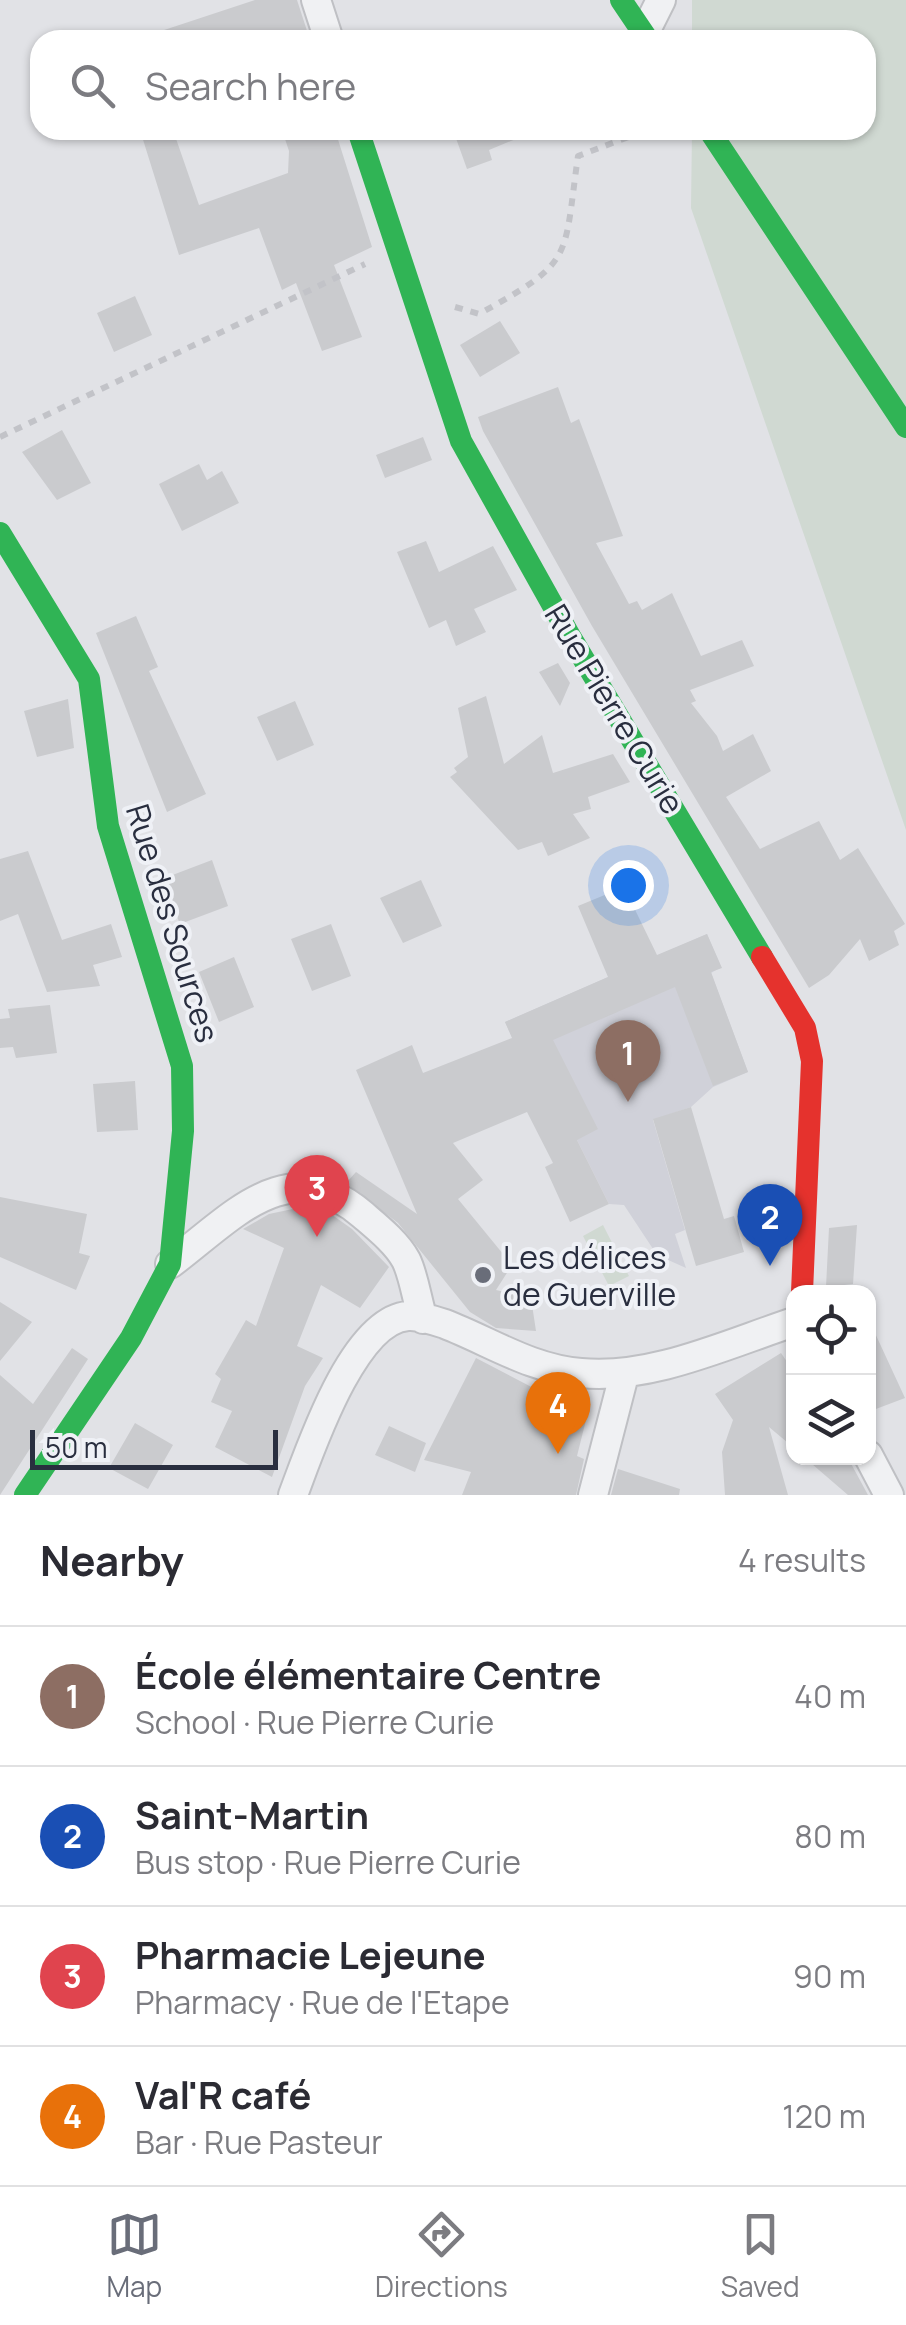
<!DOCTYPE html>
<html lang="en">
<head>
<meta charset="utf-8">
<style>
  :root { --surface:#fff; --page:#f7f7f7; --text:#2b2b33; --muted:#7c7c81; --line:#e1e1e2; --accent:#696d79 }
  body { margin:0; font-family:Manrope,sans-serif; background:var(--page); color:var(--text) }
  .controls { position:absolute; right:30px; bottom:30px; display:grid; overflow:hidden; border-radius:20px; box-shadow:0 2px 8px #0004 }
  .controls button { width:90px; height:90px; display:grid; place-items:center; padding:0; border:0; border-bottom:2px solid var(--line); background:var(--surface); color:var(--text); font:50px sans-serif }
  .scale { position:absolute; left:30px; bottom:25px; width:248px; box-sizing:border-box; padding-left:10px; border:5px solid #292e3f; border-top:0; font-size:28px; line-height:35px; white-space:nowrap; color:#292e3f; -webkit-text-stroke:8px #eff1f6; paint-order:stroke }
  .you { position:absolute; left:628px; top:885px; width:35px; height:35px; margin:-25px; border:8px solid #fff; border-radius:50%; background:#1a73e8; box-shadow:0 0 0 15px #1a73e833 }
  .badge { display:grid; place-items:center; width:65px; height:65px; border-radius:50%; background:var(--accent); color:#fff; font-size:32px; font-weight:700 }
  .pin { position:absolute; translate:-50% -82px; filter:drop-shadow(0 2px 5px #0008) }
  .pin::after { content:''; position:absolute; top:52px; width:35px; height:30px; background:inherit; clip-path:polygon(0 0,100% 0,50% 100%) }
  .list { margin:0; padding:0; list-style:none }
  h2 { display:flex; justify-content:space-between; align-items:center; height:130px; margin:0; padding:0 40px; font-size:42px }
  h2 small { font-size:32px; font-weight:400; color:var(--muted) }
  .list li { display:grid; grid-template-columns:65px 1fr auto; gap:30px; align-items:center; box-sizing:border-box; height:140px; padding:0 40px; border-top:2px solid var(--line) }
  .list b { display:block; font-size:38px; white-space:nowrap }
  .list p { margin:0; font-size:32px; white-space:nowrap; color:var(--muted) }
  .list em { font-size:32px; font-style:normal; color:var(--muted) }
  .icon { flex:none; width:55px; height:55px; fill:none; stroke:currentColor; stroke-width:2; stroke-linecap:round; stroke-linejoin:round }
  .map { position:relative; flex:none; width:906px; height:1495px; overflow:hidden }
  .search { position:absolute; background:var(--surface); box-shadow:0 2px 8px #0004; left:30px; right:30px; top:30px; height:110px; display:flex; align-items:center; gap:25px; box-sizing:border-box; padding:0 35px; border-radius:30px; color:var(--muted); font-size:38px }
  .sheet { height:690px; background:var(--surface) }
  nav { display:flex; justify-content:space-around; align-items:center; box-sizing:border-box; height:140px; border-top:2px solid var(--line); background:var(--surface); font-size:28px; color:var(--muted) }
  nav a { display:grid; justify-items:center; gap:5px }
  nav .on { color:var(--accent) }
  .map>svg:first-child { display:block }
  .built { fill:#d0d1d9 }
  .green { fill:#d0d9d2 }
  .building { fill:#cacbce }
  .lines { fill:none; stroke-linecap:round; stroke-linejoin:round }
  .street-casing { stroke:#bfc0c4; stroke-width:32 }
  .path { stroke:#c2c3c8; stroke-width:6; stroke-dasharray:8 8; stroke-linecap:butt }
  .street { stroke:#f0f1f3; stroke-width:28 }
  .fast { stroke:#30b455; stroke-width:22 }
  .jam { stroke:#e5322d; stroke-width:22 }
  .poi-dot { fill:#696d79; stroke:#eff1f6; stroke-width:4 }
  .labels { text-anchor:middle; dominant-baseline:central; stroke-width:8; stroke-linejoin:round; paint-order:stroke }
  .street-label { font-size:32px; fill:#292e3f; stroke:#eff1f6 }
  .poi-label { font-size:32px; fill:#292e3f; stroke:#eff1f6; text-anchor:start }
</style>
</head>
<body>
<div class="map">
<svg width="906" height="1495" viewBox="0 0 906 1495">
  <rect width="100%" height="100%" fill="#e1e2e6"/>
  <path class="built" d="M707 934 721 967 711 973 748 1072 713 1087 691 1107 653 1120 685 1230 675 1234 686 1268 657 1255 624 1205 609 1204 577 1140 520 1054 505 1022Z"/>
  <path class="green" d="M692 0H906V830L691 208 692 130H866V40H692Z
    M603 1225 629 1276 609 1286 583 1236Z"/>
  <path class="building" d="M255 0H297L310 40H150L149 35Z
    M140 130H173L199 205 288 173 289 151 282 130H335L372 247 334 265 362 337 322 351 296 283 282 290 259 228 179 255Z
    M453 130H535V131L489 150 492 160 467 169Z
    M135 296 152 335 114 352 97 313Z
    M500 321 520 353 480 377 460 345Z
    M558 387 571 423 579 419 623 536 596 543 629 604 637 601 642 610 672 593 701 656 742 640 754 666 690 690 696 701 691 703 717 736 723 751 753 734 771 771 726 797 760 849 819 821 840 860 858 848 905 924 894 931 899 945 869 961 860 939 829 975 809 988 592 626 483 431 478 417Z
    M62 430 91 483 57 500 22 452Z
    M423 437 432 460 385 478 376 455Z
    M199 464 207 480 222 471 239 503 182 531 159 484Z
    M426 541 439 572 493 546 517 590 474 609 486 632 456 646 446 620 429 628 397 552Z
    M136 616 158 667 149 671 206 794 167 812 96 633Z
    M558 663 570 683 560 706 539 672Z
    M486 696 504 764 542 735 553 773 613 754 630 782 588 797 591 809 573 814 590 838 548 856 542 842 518 850 450 777 457 772 454 768 468 757 458 708Z
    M68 699 74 748 37 757 24 711Z
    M295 701 314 745 277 761 257 717Z
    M28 851 62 940 111 924 122 957 93 965 100 986 47 992 18 914 0 921V859Z
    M212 860 228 906 180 924 162 879Z
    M421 880 442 926 403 943 380 898Z
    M624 887 657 955 707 934 722 968 711 972 748 1072 713 1086 675 987 553 1040 598 1129 577 1140 609 1204 570 1222 545 1167 553 1163 527 1112 453 1143 483 1180 458 1199 512 1265 496 1290 531 1298 536 1331 496 1328 470 1312 398 1223 346 1183 356 1172 417 1214 356 1070 412 1045 423 1073 512 1038 505 1022 608 977 578 906Z
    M331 924 351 976 312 991 291 939Z
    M234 957 254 1007 219 1022 199 972Z
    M50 1005 57 1053 16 1058 13 1047 0 1048V1019L10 1018 8 1009Z
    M135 1081 138 1130 97 1132 93 1084Z
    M691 1107 724 1219 734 1216 744 1252 696 1266 653 1119Z
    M0 1197 87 1214 79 1253 90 1256 76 1290 0 1257Z
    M307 1206 328 1212 352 1229 389 1267 360 1308 321 1285 297 1346 323 1358 305 1386 272 1477 215 1447 232 1411 211 1402 221 1379 215 1374 246 1320 256 1326 284 1248 243 1229 269 1214Z
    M857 1225 853 1284 826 1287 829 1228Z
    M0 1302 32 1322 0 1361Z
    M868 1318 905 1398 868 1412Z
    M72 1348 88 1359 0 1495V1375L33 1404Z
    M781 1353 794 1372V1448L769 1427 788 1495H725L722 1452 733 1420 715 1394Z
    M476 1358 587 1416 577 1456 584 1459 576 1495H462L471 1472 424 1460Z
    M135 1423 173 1445 148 1489 109 1468Z
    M389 1426 426 1443 415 1472 375 1455Z
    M805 1458H848L868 1495H848Z
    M618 1469 680 1489 679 1495H611Z"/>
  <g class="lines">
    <g class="street-casing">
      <path id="street" d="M316 0 329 40
        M644 34 661 0
        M170 1264C233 1217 287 1150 363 1215 377 1227 397 1243 406 1260 414 1276 417 1301 423 1319
        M868 1455 889 1495
        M293 1495C310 1450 353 1320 408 1316 419 1315 436 1321 445 1324 491 1342 531 1369 581 1373 651 1380 727 1344 794 1322
        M593 1495 624 1375"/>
    </g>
    <path class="path" d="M455 307 479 314C575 261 563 261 578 156L647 130
      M0 437 365 264"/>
    <use href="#street" class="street"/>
    <path class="fast" d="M621 0 648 40
      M358 130 461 441 571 638 762 957
      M709 130 906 427
      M0 533 89 679 108 826 182 1066 183 1131 170 1264 131 1338 25 1495"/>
    <path class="jam" d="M762 957 805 1028 812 1061 802 1292"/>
  </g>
  <circle class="poi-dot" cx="483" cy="1275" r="10"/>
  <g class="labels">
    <g class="street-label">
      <text transform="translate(615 709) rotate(59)">Rue Pierre Curie</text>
      <text transform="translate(173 923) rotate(73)">Rue des Sources</text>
    </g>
    <g class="poi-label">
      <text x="503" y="1257">Les délices<tspan x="503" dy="37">de Guerville</tspan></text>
    </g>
  </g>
</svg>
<div class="controls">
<button><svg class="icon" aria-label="locate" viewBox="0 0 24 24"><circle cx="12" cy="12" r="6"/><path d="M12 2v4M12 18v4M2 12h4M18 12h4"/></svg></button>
<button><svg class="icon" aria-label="layers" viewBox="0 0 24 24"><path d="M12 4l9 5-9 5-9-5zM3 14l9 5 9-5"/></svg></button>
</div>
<div class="scale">50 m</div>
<div class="you"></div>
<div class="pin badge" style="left:628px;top:1102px;background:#8d6e63">1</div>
<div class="pin badge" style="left:770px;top:1266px;background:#1a4fb4">2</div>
<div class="pin badge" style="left:317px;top:1237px;background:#e0444e">3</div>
<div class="pin badge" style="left:558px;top:1454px;background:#e8710a">4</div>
<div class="search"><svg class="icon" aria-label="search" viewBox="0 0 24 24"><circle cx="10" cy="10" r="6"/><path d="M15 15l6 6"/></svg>Search here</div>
</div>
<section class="sheet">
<h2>Nearby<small>4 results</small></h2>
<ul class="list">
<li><span class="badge" style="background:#8d6e63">1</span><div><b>École élémentaire Centre</b><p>School · Rue Pierre Curie</p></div><em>40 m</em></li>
<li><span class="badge" style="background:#1a4fb4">2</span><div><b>Saint-Martin</b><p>Bus stop · Rue Pierre Curie</p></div><em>80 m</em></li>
<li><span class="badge" style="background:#e0444e">3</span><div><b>Pharmacie Lejeune</b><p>Pharmacy · Rue de l'Etape</p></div><em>90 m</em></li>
<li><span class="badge" style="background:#e8710a">4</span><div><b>Val'R café</b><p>Bar · Rue Pasteur</p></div><em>120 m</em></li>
</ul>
</section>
<nav>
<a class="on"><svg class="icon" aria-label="map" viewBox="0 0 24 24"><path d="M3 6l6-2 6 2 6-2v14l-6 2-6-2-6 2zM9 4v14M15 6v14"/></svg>Map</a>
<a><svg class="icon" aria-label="directions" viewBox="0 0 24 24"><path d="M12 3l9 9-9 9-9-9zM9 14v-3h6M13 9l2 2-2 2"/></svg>Directions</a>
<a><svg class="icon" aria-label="saved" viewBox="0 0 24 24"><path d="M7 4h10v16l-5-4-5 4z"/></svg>Saved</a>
</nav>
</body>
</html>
